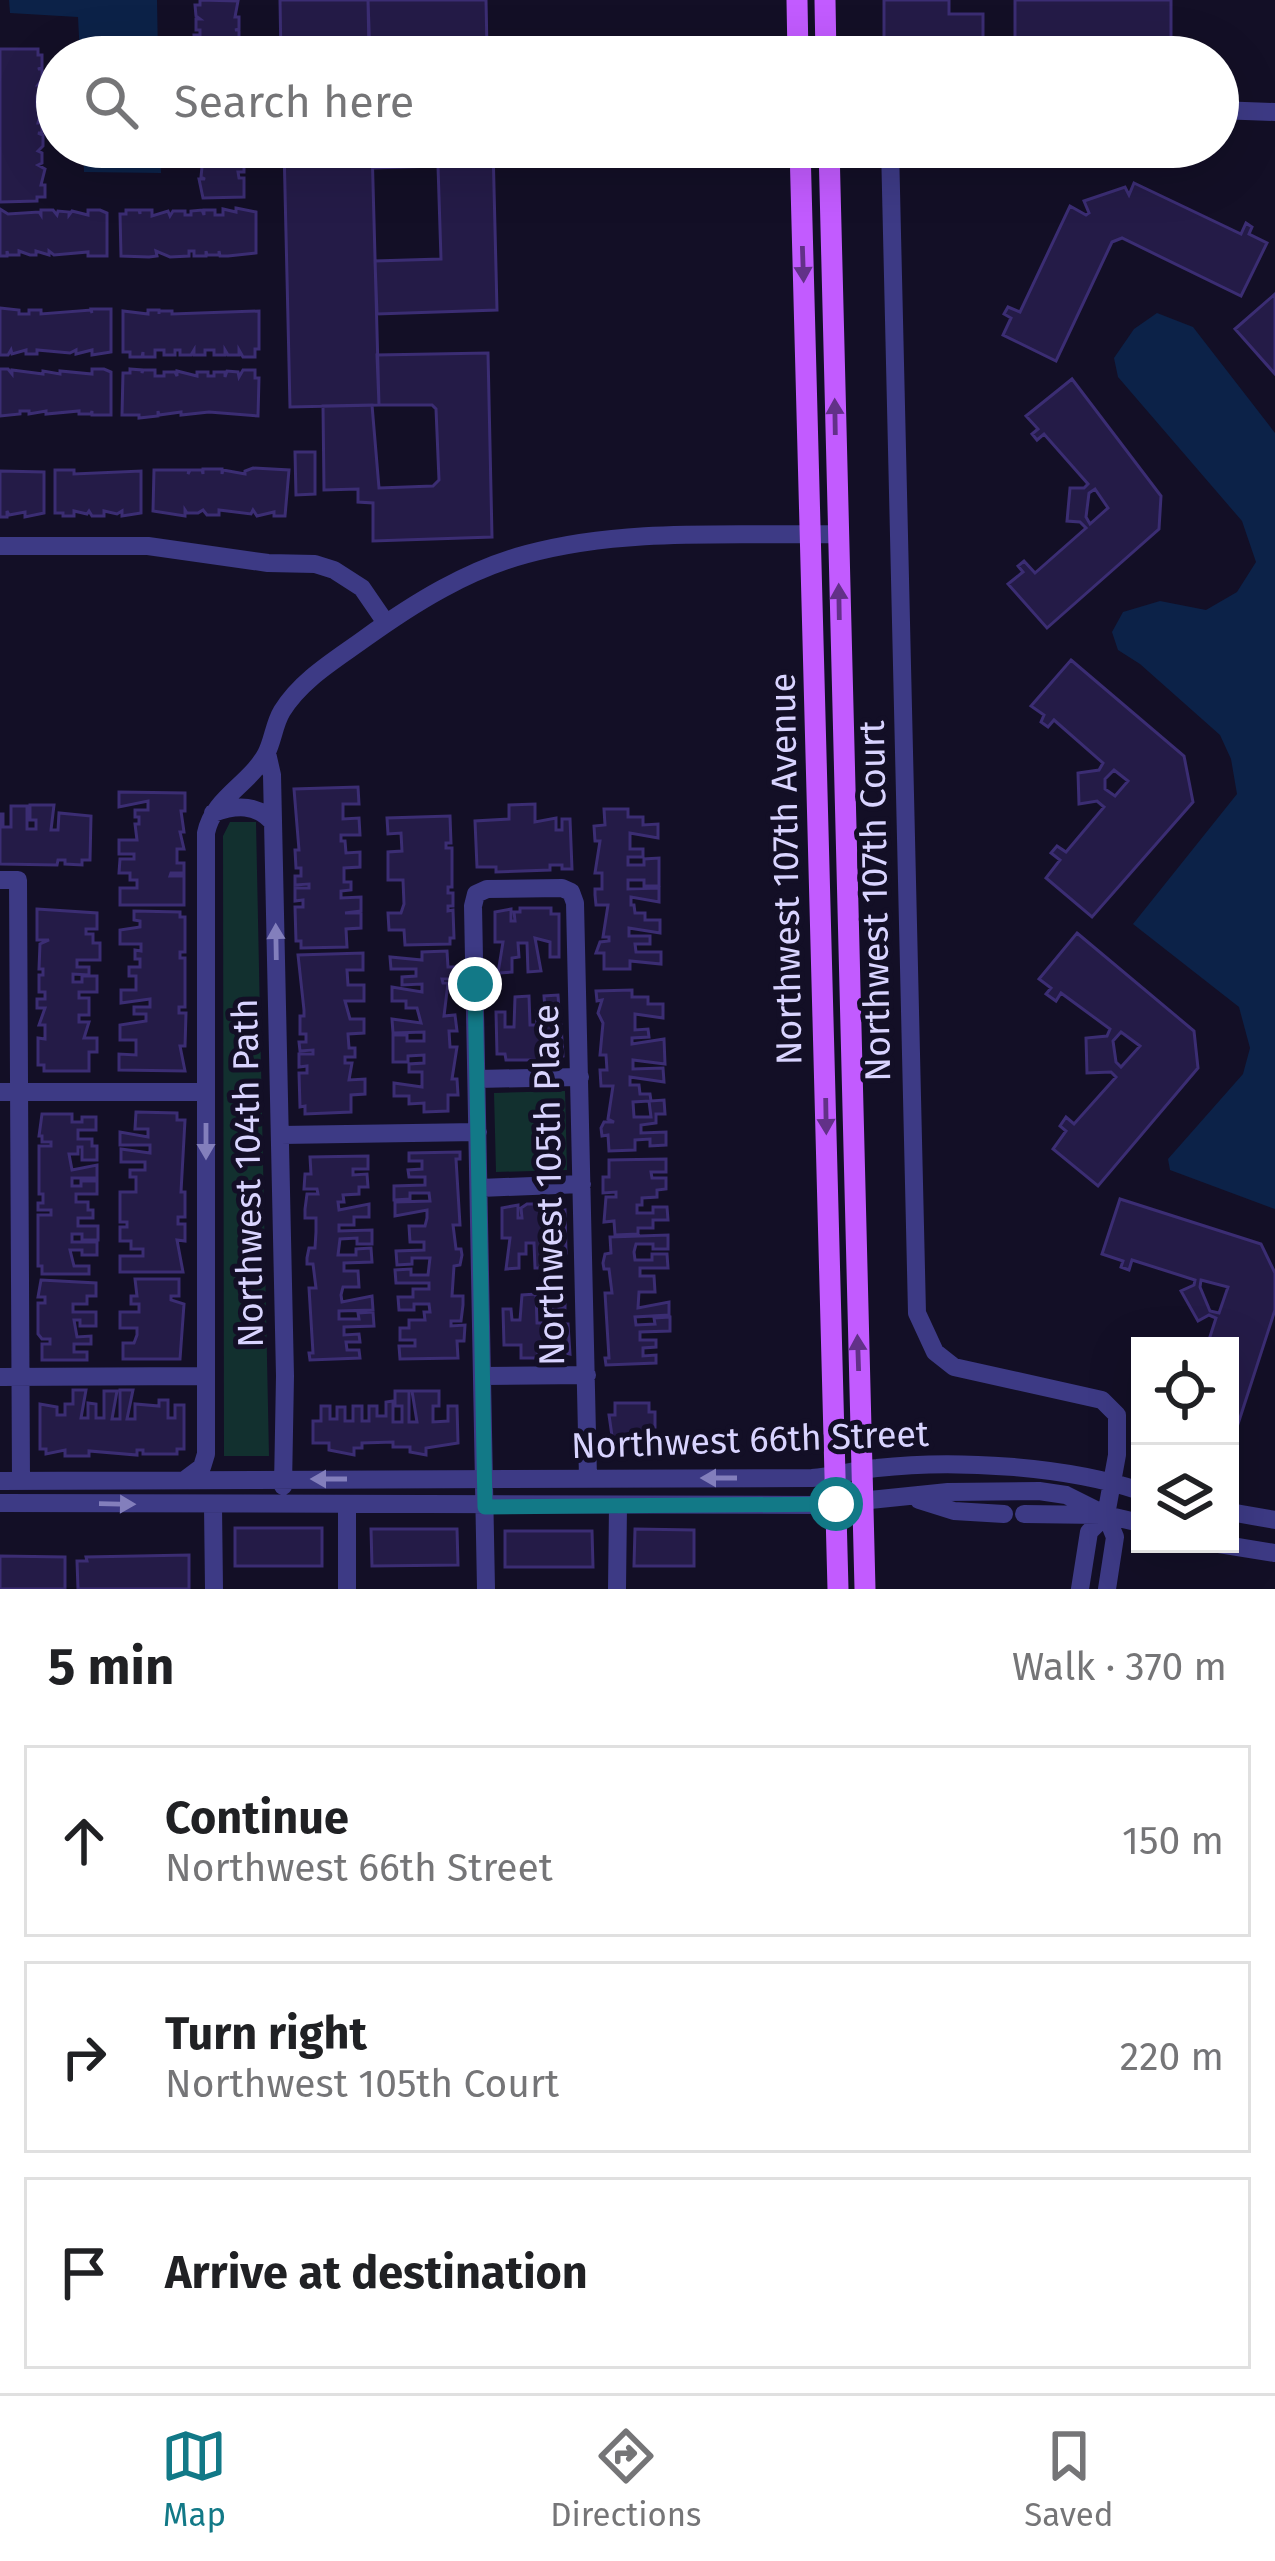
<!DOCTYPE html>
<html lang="en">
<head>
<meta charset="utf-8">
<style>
  :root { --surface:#fff; --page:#f2f2f2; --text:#202124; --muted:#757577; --line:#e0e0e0; --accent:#127987 }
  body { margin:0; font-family:"Fira Sans",sans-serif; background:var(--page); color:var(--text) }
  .controls { position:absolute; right:36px; bottom:36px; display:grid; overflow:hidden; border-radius:0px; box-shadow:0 12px 48px #0002 }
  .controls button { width:108px; height:108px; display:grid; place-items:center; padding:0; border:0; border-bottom:3px solid var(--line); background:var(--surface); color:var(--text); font:60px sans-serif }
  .stop { position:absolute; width:36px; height:36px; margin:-27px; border:9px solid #127987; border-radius:50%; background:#fff }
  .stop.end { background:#127987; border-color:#fff; box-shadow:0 3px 12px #0008 }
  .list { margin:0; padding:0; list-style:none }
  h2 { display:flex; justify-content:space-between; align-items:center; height:156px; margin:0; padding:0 48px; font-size:51px }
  h2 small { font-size:39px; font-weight:400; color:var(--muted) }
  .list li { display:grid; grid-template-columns:78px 1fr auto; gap:36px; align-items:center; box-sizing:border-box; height:192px; margin:0 24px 24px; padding:0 24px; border:3px solid var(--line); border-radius:0px }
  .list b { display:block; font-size:45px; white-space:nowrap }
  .list p { margin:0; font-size:39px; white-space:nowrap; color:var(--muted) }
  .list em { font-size:39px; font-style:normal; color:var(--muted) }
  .icon { flex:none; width:66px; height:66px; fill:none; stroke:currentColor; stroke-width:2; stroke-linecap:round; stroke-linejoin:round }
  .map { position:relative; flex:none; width:1275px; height:1589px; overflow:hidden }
  .search { position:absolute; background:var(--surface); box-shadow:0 12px 48px #0002; left:36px; right:36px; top:36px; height:132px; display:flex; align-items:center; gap:30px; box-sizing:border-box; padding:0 42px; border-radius:66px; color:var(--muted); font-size:45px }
  .sheet { height:804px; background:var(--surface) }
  nav { display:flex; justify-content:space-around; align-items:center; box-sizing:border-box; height:168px; border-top:3px solid var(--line); background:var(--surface); font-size:33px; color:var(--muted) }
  nav a { display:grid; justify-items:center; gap:6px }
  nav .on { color:var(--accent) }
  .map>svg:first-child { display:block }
  .green { fill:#12302f }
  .water { fill:#0c2248 }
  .building { fill:#241b47; stroke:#3b2d73; stroke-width:3; fill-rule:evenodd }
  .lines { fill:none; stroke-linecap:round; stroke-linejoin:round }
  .minor { stroke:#3d3a85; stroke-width:18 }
  .major { stroke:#c25bff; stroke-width:21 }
  .oneway { fill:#623188 }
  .oneway2 { fill:#837fbc }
  .route { stroke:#127987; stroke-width:15 }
  .labels { text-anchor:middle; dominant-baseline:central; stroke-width:10; stroke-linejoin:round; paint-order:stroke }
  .street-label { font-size:36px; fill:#d9d4ff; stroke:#130f26 }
</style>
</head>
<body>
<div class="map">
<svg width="1275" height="1589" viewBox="0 0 1275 1589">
  <rect width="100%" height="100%" fill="#130f26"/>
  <path class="green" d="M230 822H256L269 1456H224L223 836Z
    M565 1091 567 1170 496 1172 494 1093Z"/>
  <path class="water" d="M9 0H157L158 57H80L78 17 10 13Z
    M83 147H160L161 173 84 172Z
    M1157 313 1193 327 1275 433V1209L1170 1170 1168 1159 1243 1074 1250 1048 1239 1007 1133 924 1237 794 1231 759 1220 735 1140 664 1118 650 1112 632 1123 612 1160 601 1206 610 1237 592 1256 562 1242 521 1118 377 1114 358 1134 329Z"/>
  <path class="building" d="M200 0 238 1 235 17H239V29L235 30H239V40H235L239 57H195V48L198 47H195L194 35H200V30H196V19H200L196 16 195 5H200Z
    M280 0H368L370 57H281Z
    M368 0H486L487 50 369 53Z
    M884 0H949V14H983V37L975 44 884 45Z
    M1015 0H1171V38H1107L1105 54H1085L1082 39H1015Z
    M0 49H38V55H42V67L38 69H42V80L38 85H42V97H37V106H42L38 123H42V133H38L43 135V146L38 151 42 153V163L38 165 45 169 41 185H45V197H37V201L0 202Z
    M204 147H245L238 148 244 149V160H238L244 161V172H238L239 178H244V197L203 198 199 179H205L201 177Z
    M284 147H372L379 405 290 407Z
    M372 147H493L497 310 377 314 375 261 441 259 438 166 373 168Z
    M1134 183 1241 234 1246 223 1252 227 1249 234 1267 243 1241 296 1122 238 1112 242 1056 361 1003 335 1011 318 1004 314 1008 307 1020 312 1070 206 1086 215 1089 213 1084 201 1125 187 1129 195Z
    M236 208 256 212V253L228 256H220L219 251V255H207L206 251V256H194V251H189V256L170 257 156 251 157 256 149 257 121 256 120 214H126V210H139L140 214V210H152V216L168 211 170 216 173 211H185V215H191V211L202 210 204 215V210H215V215H223V209L236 212Z
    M0 209 8 214 39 212 41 215V210H53L57 215 58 211 69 212V215L72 211 88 215V210H100L107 213V256H88V252L54 255 49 251V255L36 251V255H30L19 251V255H8L7 251V256H0Z
    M1275 294V374L1235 329Z
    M0 308 19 310V314H29V310H41V314L91 310 92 313 91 309H111V352L92 355V350L76 354V350L70 353 37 350V354H26V350L12 354 11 350 8 355H0Z
    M148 310H159V314V311H172V314L259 311V349H255V357H243L239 350V355H228L225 350V355H214V350H205V355H194V350L191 355H180V350H175V355H164V350H155V357H143V352L142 357H130V352H123V311L148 314Z
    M488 353 492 537 373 541V503L358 502V489L324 490 323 406 372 405 379 488 433 486 439 480 436 409 432 405H379L377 355Z
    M0 369H8L12 374V370L43 374V371L60 374V371L92 374V369H104L111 372V415H92V411L91 414H79V411L46 414V411L29 414V411H20V414L0 416Z
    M130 369 142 370V373L143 370H155V376H164V372H175L177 376V371L197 376V372H208V376H214V372H225V377L227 371 238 372 239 377 243 370H255V378H259L258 416 209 412 181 415V412L159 415 158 411V416L139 418V415H122L123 373H130Z
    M1072 379 1161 496 1159 529 1047 628 1008 584 1023 572 1018 566 1024 561 1035 573 1086 528 1080 522 1067 521 1070 488H1084L1088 484 1044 434 1037 440 1032 434 1038 429 1026 416ZM1095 489 1108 508 1090 524 1086 517 1089 493Z
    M295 452H315V494L296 495Z
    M253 468 289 470 285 516H274V512L257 516 253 510 251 514 219 510V515H207L203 510 198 513H187L185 510V516L153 511 154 470H189L188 474 190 470H202L203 474V469H222V474L223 470 245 474V471Z
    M55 470H74V474L141 471V513L122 516V511L117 514 104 511V516H92L89 511 87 514 74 511V516H63V513H55Z
    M0 471 44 472V513L25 517V512L9 515 7 511V517H0Z
    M1071 660 1184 756 1193 802 1092 917 1046 878 1060 860 1051 853 1057 846 1066 852 1104 807 1097 801 1079 804 1078 773 1099 770 1103 763 1054 720 1048 727 1041 722 1044 715 1031 706ZM1114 770 1128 781 1115 796 1105 789V779Z
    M358 787 359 804H343V819L359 818 360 835H341V841H345L346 853 360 852V867L344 868V882H351V890L341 891V898L361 897V911L345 913H361V928L346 929 347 947 301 948V941H296L295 907H303V900L295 901V888H309V884L295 885V876H301V868H296L295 850H299L294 789Z
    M119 792 185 793V811H181L184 832H180L184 849H177V863H184V873H171L170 876H184V905H120V888H137V880H130V873H119L120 859H134V854H119V840H137L135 824H139V817H135V810H148V801L119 807Z
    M535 804V822L556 818V830H562V819H570L572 869H562V865H550V870L496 872V867H477L475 821 509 819V805Z
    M30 805H54L51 830H58L59 813 91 816 90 860H82V865L65 864V860H58L57 865 0 864V814H3V827H11V806H27V829H36V820H30Z
    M604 809H628V817H643V825L658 824V838L630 833V849H643V857H628V865H644V859L659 858V886H644V880H628V889L659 888V902L631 897V905H634L635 913H645V920H660V933L629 928V936H650V944H635L636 952H661V964L630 961V969H604V953H596L600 942 609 941V937H603L608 905H596L595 895V889H602V873H595L600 841H595L594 826 605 825Z
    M450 816 451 843H446V848H452V887H448V893H453V906H448V911L453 910 454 938H450V944L405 945 404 930H389L388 913H401L404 904 403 880H388V852L402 851 401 833 388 834 387 818Z
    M520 908H551V914H559V957H550V942L535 938 541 971 528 972 527 943H518L519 957 512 958V972L498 973 503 942H495V912L511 909V921H515L514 912H520Z
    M37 909 97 913V929H86V934H93V943H100V960H77V967H89V975L73 974V982H82V976H97V992H79V998H89V1015H79V1022H89L84 1038H97V1052H89V1071H44V1065H38V1038L45 1039V1025H39L45 1008H37V999H45V992H39V975H43V969H39L40 944 49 940H37Z
    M134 911 180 912V917H185V952H180V958H185V1007H179V1013H186L185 1046H180L185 1071 119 1070V1054L136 1055V1040H120V1025L146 1021V1014H134V1007H150V999L121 1003V990H136V976H129V967H140V959H135V950L141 951V944H120V930L140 927V921L134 920Z
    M1077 933 1194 1031 1198 1068 1098 1186 1053 1149 1066 1131 1060 1126 1066 1117 1074 1124 1116 1077 1111 1072 1087 1073 1086 1038 1107 1036 1110 1029 1061 993 1056 1001 1046 994 1051 988 1039 979ZM1121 1032 1140 1046 1121 1067 1116 1062 1113 1041Z
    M447 951 448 967H455V973L452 979H442L443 983H448L444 1016 455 1015 457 1031H449L450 1047H457L452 1079H457L458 1095H448V1111L424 1112V1103L409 1104V1096H394V1083L422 1087V1072H409V1064L424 1063V1055L408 1056V1062H393V1035H407V1041H424V1032L393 1033 392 1019 421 1023 417 1008H406V1001H392V987L422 992V984L402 985V977L416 976V969H391L390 957 422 960V952Z
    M363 953V970H347L348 985H364V1001H345L350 1019H364V1033L348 1034 349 1048H355V1057H345V1063H352L349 1080 365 1079V1094L351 1095V1112L305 1114V1106L300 1107 299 1073H307V1066L299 1067V1054H313V1050L300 1051 299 1042H306V1034H300V1016H304V1010L298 955Z
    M632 990V997H648V1004H663V1018L635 1014V1030L648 1029 649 1037 632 1038V1044L664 1039 665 1064 633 1060V1069L663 1068 664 1082 630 1077V1085H639L640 1094H650L651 1101 664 1100 665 1114H656V1123L641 1125V1133L666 1132V1145L650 1146V1139L635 1140V1150L609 1151 608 1135 602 1136 601 1128 604 1122H614L608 1119 613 1086H601L600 1070H607L606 1055H600L603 1023 598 1013 602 1000 597 1001 596 991ZM649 1101 651 1117H634L633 1102Z
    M558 995 559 1010H552L553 1025H561L563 1056 544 1060V1053H539V1060H506L505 1054H497L496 1012H505V1027H514L515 997 529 996 530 1025H537L536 1011 545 1010 544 996Z
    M136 1112 177 1113V1120H185L181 1192H185V1217H178V1224H185V1241L177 1240 183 1272H120V1256H143V1249H131V1241H120V1227H127V1222H120V1192H136V1177H130V1170H145V1162H121V1149L150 1153V1145H120V1132L148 1137V1129H135Z
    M42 1114H72V1122H82V1117H96V1130H78V1139H92V1146H97V1160H82V1147H78V1154H69L72 1170 97 1165V1178H72V1186H81V1181H97V1194H76V1202H88V1210H93V1218H78V1226H98V1240H82V1234H72V1242H97V1255H82V1250H70L74 1266H89V1274H42V1266H38V1215H51V1210H38V1203H43V1194H39V1146H51V1142H42V1136H39Z
    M460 1152V1159H456L460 1225H453L456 1249H461L462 1255 460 1265 454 1266 452 1296H463V1305L461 1321H451V1326L465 1325 464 1341H457L458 1358 400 1359 399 1346H415V1340H400V1328H409V1320H425L424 1312H430L429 1304H414V1310H399L398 1297H413V1289H429V1283H396L395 1270 411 1269V1275H428L430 1258H412V1264L397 1265 396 1251 424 1250V1242H410L409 1226H425L427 1218V1210L395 1216V1202L430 1201 429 1193H410V1199L394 1200V1186L425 1185V1177H409L408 1170 422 1169V1161H409V1153Z
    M368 1156V1169H353V1175L367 1174 368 1187H359V1194L343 1195 344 1202H338L339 1210 369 1204V1217H354V1225H339V1231L372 1230V1244H357V1238L340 1239 338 1255H356V1249L371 1248 372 1262 344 1263V1271H358L359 1287H343L341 1295 342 1302 372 1296 373 1310 339 1311V1319H359L358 1313 373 1312 374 1326 344 1327V1335L359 1334 360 1342H346L347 1350H359L360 1358 310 1360 309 1353H313L309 1288H316L313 1264H307V1258L309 1248H315L316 1232V1218H305V1209L307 1194H318L317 1189H304L305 1174H311L310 1157Z
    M666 1159V1172H651L652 1178H666V1189L657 1190V1197L642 1198V1205H637V1213H653V1207H667L668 1220H653V1228H638V1234L615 1235 614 1221 604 1222 606 1197H616V1192L603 1193V1177H609V1160Z
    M1120 1199 1261 1244 1275 1273V1310L1238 1424 1230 1421V1346H1207L1216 1318 1209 1315 1198 1321 1181 1291 1194 1285 1195 1280 1132 1260 1129 1270 1121 1267 1123 1261 1102 1254ZM1201 1280 1228 1287 1219 1313 1210 1311 1200 1287Z
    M527 1204H558V1211L565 1210 566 1253H557V1238L542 1234V1252H548V1268H535L534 1243H526V1254H519V1268L506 1269 510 1238H502V1208L518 1205V1218H522L521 1208Z
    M668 1235V1249H653V1244H636L634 1252 635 1260H652V1254H667L668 1268H640V1276H654L655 1292H639L638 1308 669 1302V1315L635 1317 636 1325 655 1324 654 1318 670 1317V1331L640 1332V1340H656V1347L643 1348V1356L656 1355V1363L606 1365 605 1358H609L605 1293H612L609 1269H604L603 1263 605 1254 611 1253 610 1237Z
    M135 1279H179V1296H171V1300L184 1304 180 1359H123V1343H134L137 1335V1328H120V1312H139V1304H131V1296H137Z
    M41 1280 96 1283V1296H87V1304H73V1312H96V1326H80V1320H74L77 1337 91 1336V1344H74V1352H87V1360H42V1344H50V1339H42L38 1334V1303H45V1297H38Z
    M565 1293V1308H559L560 1323 553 1324H568L570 1354 553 1350V1346L538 1347V1358H521V1345H504L503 1309H511L512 1320H520L522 1295 536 1294 537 1323H543V1308H552L551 1294Z
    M73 1390H86L81 1418H88V1403L96 1404V1418H104V1391H117L112 1419H120V1390H133L127 1419H135V1404L159 1406V1400H168V1418H175V1405H184V1449H177V1454H143V1450H137V1455L89 1451V1456H65V1450L46 1454V1449H40V1404L57 1407V1415H65V1404H73Z
    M395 1391H409V1422H417L412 1391H439V1406H433V1422L448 1421V1406H457L458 1443 426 1448V1455L410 1452V1447H393V1442L362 1443V1448H354V1455L329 1450V1443H313V1421H321V1406H330V1419H337V1407H345V1421H353V1406H362V1421H369V1406H377V1416H386V1402L393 1401V1422H402V1406H395Z
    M615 1403H649V1412H655V1427H649V1443H613L609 1415H615Z
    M235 1528H322V1566H235Z
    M371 1529H457L458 1565 372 1566Z
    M635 1529 694 1530V1566H634Z
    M505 1531H592L593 1567H505Z
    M189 1555V1589H78L77 1561H87L86 1557Z
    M0 1556 65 1557V1589H0Z"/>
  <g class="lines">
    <path class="minor" d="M1218 110 1275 112
      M890 147 917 1313 935 1352 954 1367 1102 1400 1117 1415V1455L1106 1515 1115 1537 1107 1589
      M0 546H148L268 563 315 564 334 570 362 588 386 623
      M267 753 272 775 285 1376 283 1486
      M213 813C235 805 257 803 273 823
      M0 880H18L21 1481
      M477 1079 580 1077
      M0 1092H206
      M281 1135 478 1132
      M480 1188 582 1184
      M483 1376 587 1375
      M0 1377 206 1376
      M186 1479 202 1467 206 1454V833C213 798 249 785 266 754 273 741 274 724 282 711 301 680 335 660 364 639 414 603 467 570 527 554 626 527 736 536 838 534
      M0 1481 812 1478C834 1476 855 1470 877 1468 955 1459 1066 1466 1140 1491
      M919 1500 954 1511 1004 1514
      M0 1503 821 1505 948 1492 1039 1491 1066 1495 1106 1515 1140 1523
      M213 1506 214 1589
      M347 1506V1589
      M1230 1512 1275 1520
      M1024 1514 1101 1515
      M1219 1544 1275 1553
      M486 1589 473 906 476 894 487 889 562 888 571 892 575 903 588 1478
      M617 1589 618 1506
      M1080 1589 1089 1532 1106 1515"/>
    <path class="major" d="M797 0 798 57
      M825 0 826 57
      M800 147 838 1589
      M829 147 865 1589"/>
  </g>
  <defs><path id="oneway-solid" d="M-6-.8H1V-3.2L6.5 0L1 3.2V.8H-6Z" transform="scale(3)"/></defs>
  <g class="oneway">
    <use href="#oneway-solid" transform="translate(803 264) rotate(88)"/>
    <use href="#oneway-solid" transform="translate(835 417) rotate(-91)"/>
    <use href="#oneway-solid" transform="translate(839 602) rotate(-91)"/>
    <use href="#oneway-solid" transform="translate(826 1116) rotate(89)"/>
    <use href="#oneway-solid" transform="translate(858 1353) rotate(-92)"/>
  </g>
  <g class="oneway2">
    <use href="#oneway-solid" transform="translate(276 942) rotate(-91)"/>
    <use href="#oneway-solid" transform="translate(206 1141) rotate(90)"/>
    <use href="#oneway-solid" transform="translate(719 1478) rotate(180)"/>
    <use href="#oneway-solid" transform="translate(329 1479) rotate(180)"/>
    <use href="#oneway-solid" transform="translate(117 1504) rotate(1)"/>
  </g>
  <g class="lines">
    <path class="route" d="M475 984 485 1507 836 1504"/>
  </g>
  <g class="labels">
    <g class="street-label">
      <text transform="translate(786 869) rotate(-91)">Northwest 107th Avenue</text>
      <text transform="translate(875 901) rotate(-91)">Northwest 107th Court</text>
      <text transform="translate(248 1173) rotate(-91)">Northwest 104th Path</text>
      <text transform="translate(549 1185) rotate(-91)">Northwest 105th Place</text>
      <text transform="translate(750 1440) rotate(-2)">Northwest 66th Street</text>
    </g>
  </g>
</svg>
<div class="controls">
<button><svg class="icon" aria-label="locate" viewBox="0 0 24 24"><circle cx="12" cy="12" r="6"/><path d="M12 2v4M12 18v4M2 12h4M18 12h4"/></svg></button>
<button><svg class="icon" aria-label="layers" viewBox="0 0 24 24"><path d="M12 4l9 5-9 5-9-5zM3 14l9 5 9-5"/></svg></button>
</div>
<div class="stop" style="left:836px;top:1504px"></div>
<div class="stop end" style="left:475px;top:984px"></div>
<div class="search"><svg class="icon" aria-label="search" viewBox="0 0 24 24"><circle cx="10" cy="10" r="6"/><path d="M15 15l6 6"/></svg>Search here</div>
</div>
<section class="sheet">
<h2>5 min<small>Walk · 370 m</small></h2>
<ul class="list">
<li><svg class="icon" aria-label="ahead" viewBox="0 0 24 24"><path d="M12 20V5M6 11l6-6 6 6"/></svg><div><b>Continue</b><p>Northwest 66th Street</p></div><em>150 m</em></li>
<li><svg class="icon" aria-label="right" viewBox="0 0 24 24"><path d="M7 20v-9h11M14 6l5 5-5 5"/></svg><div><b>Turn right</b><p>Northwest 105th Court</p></div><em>220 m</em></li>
<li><svg class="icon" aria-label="arrive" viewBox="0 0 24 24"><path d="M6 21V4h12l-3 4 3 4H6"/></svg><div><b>Arrive at destination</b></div></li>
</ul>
</section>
<nav>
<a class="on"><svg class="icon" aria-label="map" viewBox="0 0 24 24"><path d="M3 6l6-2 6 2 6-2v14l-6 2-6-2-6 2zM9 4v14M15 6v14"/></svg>Map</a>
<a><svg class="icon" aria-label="directions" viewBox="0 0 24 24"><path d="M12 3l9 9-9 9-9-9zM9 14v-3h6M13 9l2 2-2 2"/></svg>Directions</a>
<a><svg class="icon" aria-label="saved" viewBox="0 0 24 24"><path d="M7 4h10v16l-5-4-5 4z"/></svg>Saved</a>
</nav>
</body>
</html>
